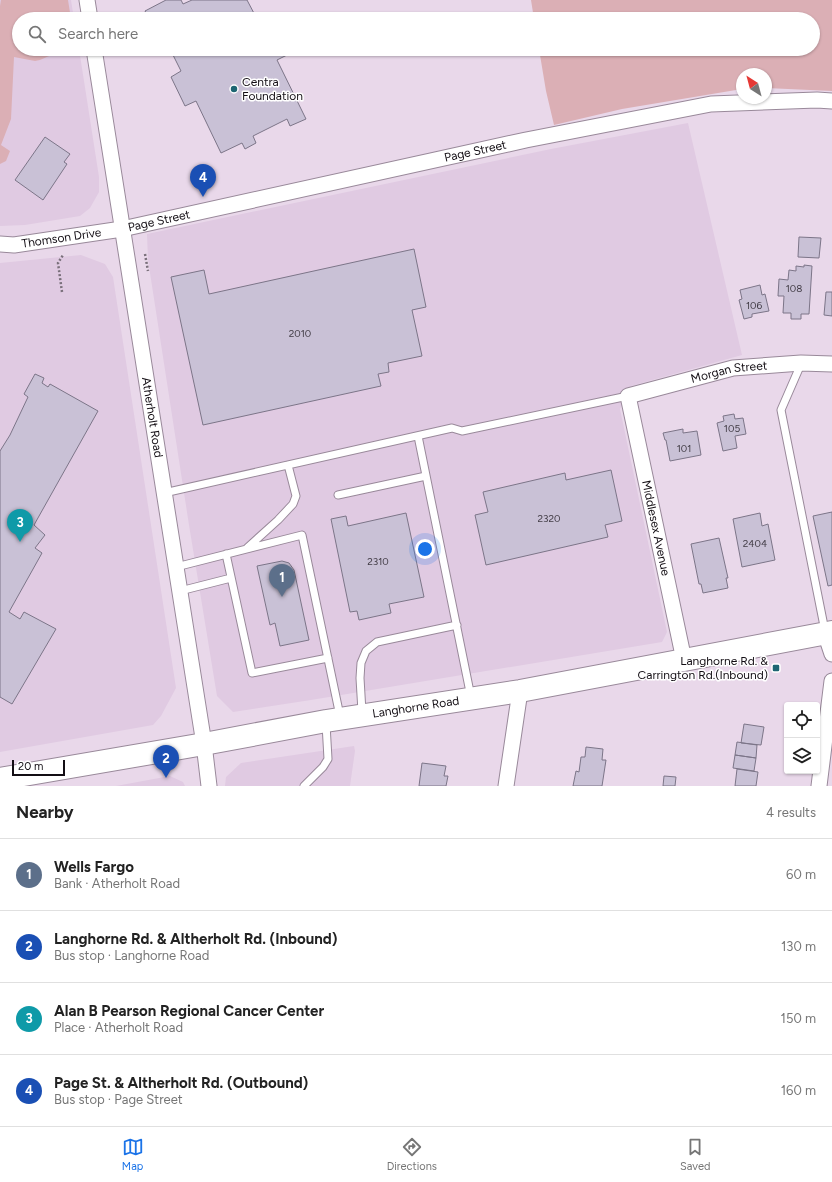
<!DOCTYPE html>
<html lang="en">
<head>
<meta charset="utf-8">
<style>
  :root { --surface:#fff; --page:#f2f2f2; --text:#222; --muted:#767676; --line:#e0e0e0; --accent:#1a73e8 }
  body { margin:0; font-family:Figtree,sans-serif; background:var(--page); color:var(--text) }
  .controls { position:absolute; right:12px; bottom:12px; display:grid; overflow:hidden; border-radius:4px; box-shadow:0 1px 3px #0004 }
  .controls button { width:36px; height:36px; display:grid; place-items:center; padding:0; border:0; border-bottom:1px solid var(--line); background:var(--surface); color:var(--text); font:20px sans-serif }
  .compass { position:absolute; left:736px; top:68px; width:36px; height:36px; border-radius:50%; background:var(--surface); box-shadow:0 1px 3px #0004; rotate:324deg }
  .scale { position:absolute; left:12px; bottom:10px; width:53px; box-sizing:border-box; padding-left:4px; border:2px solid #130e14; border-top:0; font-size:11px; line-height:14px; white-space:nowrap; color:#130e14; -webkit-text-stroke:3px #fff; paint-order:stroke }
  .you { position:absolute; left:425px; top:549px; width:14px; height:14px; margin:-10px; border:3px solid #fff; border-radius:50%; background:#1a73e8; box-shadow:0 0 0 6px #1a73e833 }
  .badge { display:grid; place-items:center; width:26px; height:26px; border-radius:50%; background:var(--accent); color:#fff; font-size:13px; font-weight:700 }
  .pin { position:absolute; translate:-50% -33px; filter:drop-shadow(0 1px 2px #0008) }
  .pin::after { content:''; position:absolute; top:21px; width:14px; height:12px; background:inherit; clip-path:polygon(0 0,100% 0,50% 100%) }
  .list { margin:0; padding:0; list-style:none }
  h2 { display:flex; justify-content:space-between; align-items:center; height:52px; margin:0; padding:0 16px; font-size:17px }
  h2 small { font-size:13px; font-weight:400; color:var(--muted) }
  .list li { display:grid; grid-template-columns:26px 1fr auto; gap:12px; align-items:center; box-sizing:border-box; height:72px; padding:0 16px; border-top:1px solid var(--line) }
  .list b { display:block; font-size:15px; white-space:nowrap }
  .list p { margin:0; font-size:13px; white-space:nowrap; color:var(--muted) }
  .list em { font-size:13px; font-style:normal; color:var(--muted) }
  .icon { flex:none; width:22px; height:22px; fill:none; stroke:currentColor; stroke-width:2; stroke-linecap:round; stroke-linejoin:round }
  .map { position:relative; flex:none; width:832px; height:786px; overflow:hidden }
  .search { position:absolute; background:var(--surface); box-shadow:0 1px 3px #0004; left:12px; right:12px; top:12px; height:44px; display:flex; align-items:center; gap:10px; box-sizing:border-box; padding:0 14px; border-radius:22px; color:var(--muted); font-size:15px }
  .sheet { height:340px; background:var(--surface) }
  nav { display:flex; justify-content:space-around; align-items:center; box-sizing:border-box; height:56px; border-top:1px solid var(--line); background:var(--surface); font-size:11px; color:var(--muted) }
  nav a { display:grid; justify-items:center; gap:2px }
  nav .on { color:var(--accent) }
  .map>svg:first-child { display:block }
  .built { fill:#e0cae2 }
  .green { fill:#dbafb5 }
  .building { fill:#c9c1d6; stroke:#7c7588 }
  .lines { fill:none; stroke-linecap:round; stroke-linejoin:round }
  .service-casing { stroke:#99899a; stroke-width:9 }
  .minor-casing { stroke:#99899a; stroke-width:17 }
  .primary-casing { stroke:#99899a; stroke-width:24 }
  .path { stroke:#7a707b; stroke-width:2.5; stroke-dasharray:2 2; stroke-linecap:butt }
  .service { stroke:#fff; stroke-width:7 }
  .minor { stroke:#fff; stroke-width:15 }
  .primary { stroke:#fff; stroke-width:22 }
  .poi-dot { fill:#1c6572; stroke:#fff; stroke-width:1.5 }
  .labels { text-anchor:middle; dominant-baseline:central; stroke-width:3; stroke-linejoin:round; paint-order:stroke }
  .number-label { font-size:10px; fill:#403b44 }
  .poi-label { font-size:12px; fill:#130e14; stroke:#fff; text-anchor:start }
  .street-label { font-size:12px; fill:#130e14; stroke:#fff }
</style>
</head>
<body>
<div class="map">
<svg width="832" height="786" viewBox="0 0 832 786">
  <rect width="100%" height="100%" fill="#e9d8ea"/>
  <path class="built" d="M0 0H71L74 19H19V49H79L99 177V192L90 208 80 216 25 225 0 226Z
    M688 123 742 355 631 386 620 409 667 632 662 642 311 700 233 712 217 696 189 525 148 260 147 234 551 149Z
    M81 255 105 264 113 277 176 688 161 716 153 725 0 752V263Z
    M354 746 355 751 350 786H225L226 777 241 763Z
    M170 776 183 782 185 786H116Z"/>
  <path class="green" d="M1 0H68L71 19H19V49H65L40 60 35 61 14 57 11 119 1 145 10 151 6 161 0 164V6Z
    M531 0H832V91L766 88V74H742V89L622 109 554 125 546 91 539 49H813V19H534Z"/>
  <path class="building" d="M166 0H181L183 4 192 0H247L257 19H149L145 11Z
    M170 49H294L295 51 277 60 306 119 290 126 287 119 253 136 256 143 245 149 242 143 221 153 196 101 185 106 171 77 181 71Z
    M45 137 70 154 64 162 67 164 43 200 15 180Z
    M799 237 821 238 819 258 798 257Z
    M414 249 426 307 412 310 422 356 388 363 389 372 378 374 381 386 203 425 171 277 204 270 209 294Z
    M804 265 812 266 809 314H801V319H791V313H783L784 296H778L779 279 788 280 789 270 796 271V266L804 267Z
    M760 285 762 295 765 294 769 311 752 314V317L744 319 739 300 742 299 740 290Z
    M826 292H832V316L824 315Z
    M35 374 44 378 42 383 48 387 50 384 98 411 34 525 45 535 35 548 42 553 9 612 20 619 24 612 56 629 12 704 0 697V451L10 435 28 397 24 394Z
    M734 414 735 419 743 418 746 434 735 436 737 448 723 451 717 423 724 421 723 416Z
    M683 429V433L697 431 701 455 670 461 666 440H665L663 433Z
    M611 470 622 521 605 525 608 537 486 565 475 515 488 512 483 492 565 473 566 480Z
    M832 512V585L828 586 813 516Z
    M406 513 424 597 389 604 391 613 359 620 357 611 350 612 331 519 346 516 348 526Z
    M760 513 762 526 768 524 775 560 742 567 733 519Z
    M719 538 728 578H726L728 588 703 593 701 584H699L691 544Z
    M282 561 289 563 294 570 309 640 280 646 275 623 270 625 257 566Z
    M744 724 764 727 761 745 741 743Z
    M737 742 757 745 756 758 735 755Z
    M586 747 603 749 602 760H606L602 786H573L576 771 579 772 581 757H585Z
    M735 755 756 758 754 771 733 768Z
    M422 763 446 766 444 776H448L446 786H419Z
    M737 769 758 772 756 786H735Z
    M664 776 676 777 675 786H663Z"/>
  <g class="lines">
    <g class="service-casing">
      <path id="service" d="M801 364 781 410 825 631
        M418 436 471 697
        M164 493 452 428 462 431 628 396
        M338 495 426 476
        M247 548 278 520 293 504 296 496 288 465
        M226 554 252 673 328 658
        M176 567 302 535 340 716
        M180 591 231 578
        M362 712 360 678 361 663 366 651 377 642 457 625
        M304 786 323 767 328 759 326 724"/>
    </g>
    <g class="minor-casing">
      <g id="minor">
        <path d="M87 0 90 19"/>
        <path id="s1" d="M94 49 204 744 209 786"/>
        <path id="s2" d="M0 244 14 245 122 229 435 160 526 140 711 104 817 100 832 101"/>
        <path d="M825 633 832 654"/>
        <path id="s3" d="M684 660 628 396 733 368 801 363 832 364"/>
        <path d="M506 786 520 691"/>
        <path d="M819 786 832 681"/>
      </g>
    </g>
    <g class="primary-casing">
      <g id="primary">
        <path id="s4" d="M0 779 204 744 326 721 520 691 832 632"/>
      </g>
    </g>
    <path class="path" d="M145 254 148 271
      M62 292 58 263 63 255"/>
    <use href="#service" class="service"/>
    <use href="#minor" class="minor"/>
    <use href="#primary" class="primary"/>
  </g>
  <g class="poi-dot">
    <circle cx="234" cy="89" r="4"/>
    <rect x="772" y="664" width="8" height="8" rx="2"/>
  </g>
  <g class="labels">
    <g class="number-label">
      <text x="794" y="288">108</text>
      <text x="754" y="305">106</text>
      <text x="300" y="333">2010</text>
      <text x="732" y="428">105</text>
      <text x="684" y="448">101</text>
      <text x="549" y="518">2320</text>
      <text x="755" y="543">2404</text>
      <text x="378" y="561">2310</text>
    </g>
    <g class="poi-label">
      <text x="242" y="82">Centra<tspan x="242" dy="14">Foundation</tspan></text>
      <text x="768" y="661" text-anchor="end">Langhorne Rd. &amp;<tspan x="768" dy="14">Carrington Rd.(Inbound)</tspan></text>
    </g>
    <g class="street-label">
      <text stroke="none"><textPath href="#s2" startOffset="485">Page Street</textPath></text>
      <text stroke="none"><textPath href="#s2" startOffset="161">Page Street</textPath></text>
      <text stroke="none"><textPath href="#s2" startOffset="62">Thomson Drive</textPath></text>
      <text stroke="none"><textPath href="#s3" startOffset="374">Morgan Street</textPath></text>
      <text stroke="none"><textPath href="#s1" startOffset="373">Atherholt Road</textPath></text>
      <text transform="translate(656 528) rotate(78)">Middlesex Avenue</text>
      <text stroke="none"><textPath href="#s4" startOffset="422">Langhorne Road</textPath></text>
    </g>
  </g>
</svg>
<div class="controls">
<button><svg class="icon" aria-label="locate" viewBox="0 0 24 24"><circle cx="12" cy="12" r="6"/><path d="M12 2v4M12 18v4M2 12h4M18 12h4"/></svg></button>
<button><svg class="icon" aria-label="layers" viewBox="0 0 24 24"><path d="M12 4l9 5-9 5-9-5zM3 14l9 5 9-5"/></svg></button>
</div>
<svg class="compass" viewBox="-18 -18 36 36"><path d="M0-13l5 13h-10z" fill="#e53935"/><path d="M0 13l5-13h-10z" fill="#767676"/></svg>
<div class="scale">20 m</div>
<div class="you"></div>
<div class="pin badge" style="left:282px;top:597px;background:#5c6f8a">1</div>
<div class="pin badge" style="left:166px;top:778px;background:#1a4fb4">2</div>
<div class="pin badge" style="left:20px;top:542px;background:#0f9aa8">3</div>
<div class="pin badge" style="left:203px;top:197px;background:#1a4fb4">4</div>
<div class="search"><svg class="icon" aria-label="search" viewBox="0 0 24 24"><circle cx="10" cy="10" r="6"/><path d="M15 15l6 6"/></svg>Search here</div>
</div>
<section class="sheet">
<h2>Nearby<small>4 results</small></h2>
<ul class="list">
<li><span class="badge" style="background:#5c6f8a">1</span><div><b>Wells Fargo</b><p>Bank · Atherholt Road</p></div><em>60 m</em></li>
<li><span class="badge" style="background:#1a4fb4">2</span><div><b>Langhorne Rd. &amp; Altherholt Rd. (Inbound)</b><p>Bus stop · Langhorne Road</p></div><em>130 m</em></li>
<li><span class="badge" style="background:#0f9aa8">3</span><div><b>Alan B Pearson Regional Cancer Center</b><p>Place · Atherholt Road</p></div><em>150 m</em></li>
<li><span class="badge" style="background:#1a4fb4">4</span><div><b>Page St. &amp; Altherholt Rd. (Outbound)</b><p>Bus stop · Page Street</p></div><em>160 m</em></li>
</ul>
</section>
<nav>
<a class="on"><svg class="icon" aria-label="map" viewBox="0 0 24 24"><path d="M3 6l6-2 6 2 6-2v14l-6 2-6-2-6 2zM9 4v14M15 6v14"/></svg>Map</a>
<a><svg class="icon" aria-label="directions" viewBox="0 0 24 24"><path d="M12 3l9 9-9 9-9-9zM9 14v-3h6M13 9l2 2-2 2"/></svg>Directions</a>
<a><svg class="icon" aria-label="saved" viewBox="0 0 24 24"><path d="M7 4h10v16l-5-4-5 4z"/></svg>Saved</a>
</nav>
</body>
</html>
